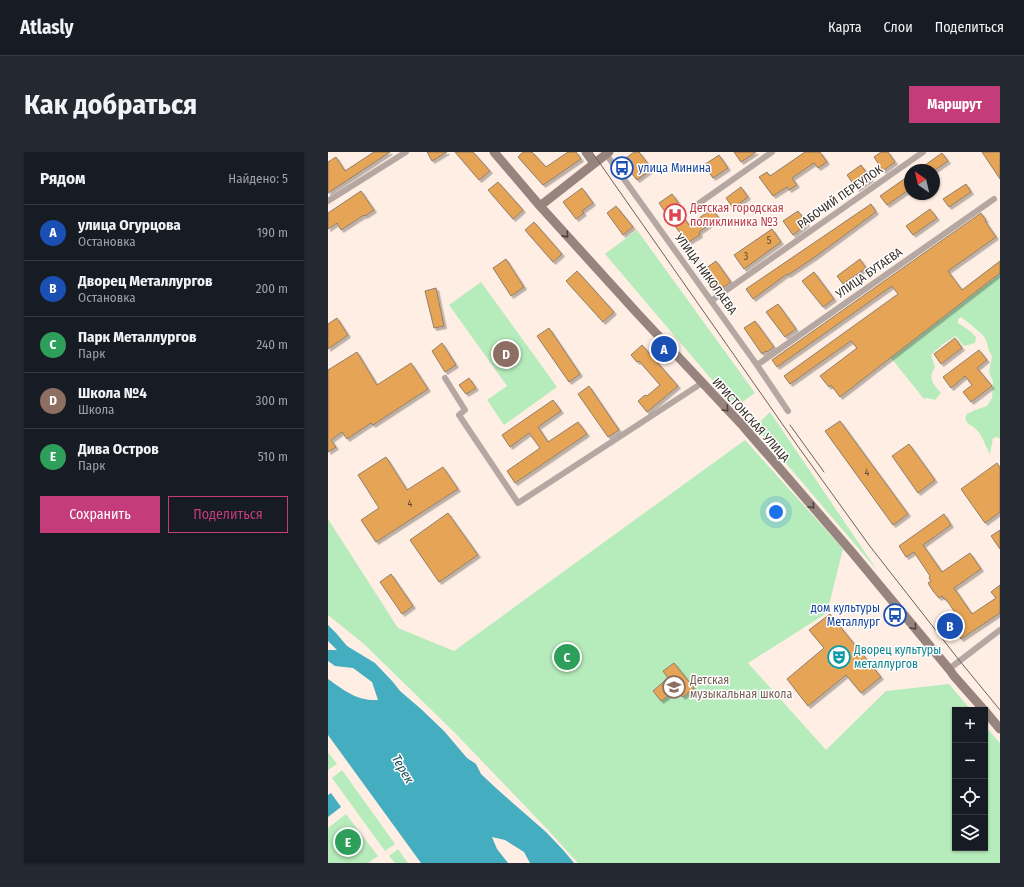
<!DOCTYPE html>
<html lang="ru">
<head>
<meta charset="utf-8">
<style>
  :root { --surface:#171b24; --page:#242831; --text:#f1f3f6; --muted:#9ea1a6; --line:#363941; --accent:#c43c79 }
  body { margin:0; font-family:"Fira Sans Condensed",sans-serif; background:var(--page); color:var(--text) }
  .controls { position:absolute; right:12px; bottom:12px; display:grid; overflow:hidden; border-radius:0px; box-shadow:0 1px 3px #0004 }
  .controls button { width:36px; height:36px; display:grid; place-items:center; padding:0; border:0; border-bottom:1px solid var(--line); background:var(--surface); color:var(--text); font:20px sans-serif }
  .compass { position:absolute; left:576px; top:12px; width:36px; height:36px; border-radius:50%; background:var(--surface); box-shadow:0 1px 3px #0004; rotate:326deg }
  .you { position:absolute; left:448px; top:360px; width:14px; height:14px; margin:-10px; border:3px solid #fff; border-radius:50%; background:#1a73e8; box-shadow:0 0 0 6px #1a73e833 }
  .badge { display:grid; place-items:center; width:26px; height:26px; border-radius:50%; background:var(--accent); color:#fff; font-size:13px; font-weight:700 }
  .pin { position:absolute; translate:-50% -50%; border:2px solid #fff; box-shadow:0 1px 4px #0006 }
  .list { margin:0; padding:0; list-style:none }
  h2 { display:flex; justify-content:space-between; align-items:center; height:52px; margin:0; padding:0 16px; font-size:17px }
  h2 small { font-size:13px; font-weight:400; color:var(--muted) }
  .list li { display:grid; grid-template-columns:26px 1fr auto; gap:12px; align-items:center; box-sizing:border-box; height:56px; padding:0 16px; border-top:1px solid var(--line) }
  .list b { display:block; font-size:15px; white-space:nowrap }
  .list p { margin:0; font-size:13px; white-space:nowrap; color:var(--muted) }
  .list em { font-size:13px; font-style:normal; color:var(--muted) }
  .actions { display:flex; gap:8px; padding:12px 16px }
  .actions a { flex:1; padding:9px 0; border:1px solid var(--accent); border-radius:0px; text-align:center; font-size:14px; color:var(--accent) }
  .actions .main { background:var(--accent); color:#fff }
  .icon { flex:none; width:22px; height:22px; fill:none; stroke:currentColor; stroke-width:2; stroke-linecap:round; stroke-linejoin:round }
  .map { position:relative; flex:none; width:672px; height:711px; overflow:hidden; border-radius:0px }
  header { display:flex; align-items:center; gap:24px; box-sizing:border-box; height:56px; padding:0 20px; background:var(--surface); border-bottom:1px solid var(--line) }
  header strong { font-size:19px }
  nav { display:flex; gap:22px; margin-inline-start:auto; font-size:14px }
  .intro { display:flex; align-items:center; justify-content:space-between; box-sizing:border-box; height:96px; padding:0 24px }
  h1 { margin:0; font-size:28px }
  .button { padding:10px 18px; border-radius:0px; background:var(--accent); color:#fff; font-size:14px; font-weight:700 }
  main { display:flex; gap:24px; padding:0 24px }
  aside { flex:1; background:var(--surface); border-radius:0px; box-shadow:0 1px 3px #0004 }
  .map>svg:first-child { display:block }
  .green { fill:#b6ecbb }
  .water { fill:#45adc0 }
  .building { fill:#e6a556; stroke:#917e69; filter:url(#shadow) }
  .lines { fill:none; stroke-linecap:round; stroke-linejoin:round }
  .street { stroke:#b5a8a3; stroke-width:6 }
  .secondary { stroke:#98847e; stroke-width:9 }
  .tram { stroke:#6c6158; stroke-width:1 }
  .oneway { stroke:#4f433c }
  .labels { text-anchor:middle; dominant-baseline:central; stroke-width:3; stroke-linejoin:round; paint-order:stroke }
  .number-label { font-size:10px; fill:#634b32 }
  .transit-label { font-size:12px; fill:#164399; stroke:#fff; text-anchor:start }
  .street-label { font-size:12px; fill:#372d26; stroke:#fff }
  .health-label { font-size:12px; fill:#be3a42; stroke:#fff; text-anchor:start }
  .culture-label { font-size:12px; fill:#0d838f; stroke:#fff; text-anchor:start }
  .education-label { font-size:12px; fill:#785e54; stroke:#fff; text-anchor:start }
  .water-label { font-size:13px; font-style:italic; fill:#124e58; stroke:#fff }
</style>
</head>
<body>
<header>
<strong>Atlasly</strong>
<nav><a>Карта</a><a>Слои</a><a>Поделиться</a></nav>
</header>
<div class="intro"><h1>Как добраться</h1><a class="button">Маршрут</a></div>
<main>
<aside>
<h2>Рядом<small>Найдено: 5</small></h2>
<ul class="list">
<li><span class="badge" style="background:#1a4fb4">A</span><div><b>улица Огурцова</b><p>Остановка</p></div><em>190 m</em></li>
<li><span class="badge" style="background:#1a4fb4">B</span><div><b>Дворец Металлургов</b><p>Остановка</p></div><em>200 m</em></li>
<li><span class="badge" style="background:#2e9e5b">C</span><div><b>Парк Металлургов</b><p>Парк</p></div><em>240 m</em></li>
<li><span class="badge" style="background:#8d6e63">D</span><div><b>Школа №4</b><p>Школа</p></div><em>300 m</em></li>
<li><span class="badge" style="background:#2e9e5b">E</span><div><b>Дива Остров</b><p>Парк</p></div><em>510 m</em></li>
</ul>
<div class="actions"><a class="main">Сохранить</a><a>Поделиться</a></div>
</aside>
<div class="map">
<svg width="672" height="711" viewBox="0 0 672 711">
  <defs>
    <filter id="shadow"><feDropShadow dx="2.5" dy="2.5" stdDeviation="0" flood-color="#0004"/></filter>
  </defs>
  <rect width="100%" height="100%" fill="#ffeee3"/>
  <path class="green" d="M309 78 427 241 407 255 277 102Z
    M672 122V287L669 285 665 286 662 302C655 290 654 278 640 272L637 266 639 262 647 258 659 254 664 246 665 230 661 220 664 204C660 199 660 192 657 186 655 182 638 169 633 165L630 167V171L642 179 648 185 647 191 636 194 628 184 615 192 603 203 607 215C599 227 606 232 613 241L607 248 599 246 596 247 563 206Z
    M153 130 229 235 176 273 159 248 179 234 121 153Z
    M442 260 549 418 427 275Z
    M417 288 515 397 499 461 420 511 498 598 558 539 621 532 643 558H627V696H657V574L672 591V711H250L220 678 127 581 36 492 0 463V367L70 476 126 499Z
    M0 600 9 612 0 618Z
    M14 618 67 692 57 699 4 626Z
    M18 662 50 704 40 711H0V676Z
    M70 697 80 711H67L61 704Z"/>
  <path class="water" d="M0 473 8 481 19 494 47 511 65 530 72 539 93 557 116 579 139 606 148 612 153 622 169 637 218 680 236 699 246 711H202L196 700 177 688 164 685 169 697 180 711H93L0 583V527C17 539 29 549 50 548L44 530 25 516 7 514 0 509V498H9L0 489Z
    M3 641 13 655 0 665V643Z"/>
  <path class="building" d="M46 0H62L0 41V10L8 5 17 19Z
    M99 0H119L104 9Z
    M127 0H145L162 19 151 28Z
    M195 0H204L218 15 240 0H248L253 7 215 33 190 5Z
    M306 0H311L324 17 309 28 294 9Z
    M406 0H428L413 10Z
    M477 0H492L499 10 490 16 486 11 464 26 469 33 461 38 459 35 445 44 431 25 439 20 442 24Z
    M553 0H560L567 10 555 19 546 5Z
    M654 0H672V27Z
    M614 1 620 9 607 18H590Z
    M391 3 400 16 385 26 376 13Z
    M533 13 543 27 529 37 519 23Z
    M579 25 582 30V37L559 53 552 44Z
    M170 30 195 58 185 67 160 38Z
    M638 32 643 40 621 55 615 47Z
    M413 35 420 45 405 56 398 46Z
    M254 36 265 51 254 59 256 61 248 67 235 50Z
    M33 39 46 58 37 64 36 63 13 78 9 71 0 77V61Z
    M344 42 350 50 347 53 361 73 384 57 391 66 371 80 372 83 359 91 331 51Z
    M543 52 548 60 487 105 460 123 459 122 425 147 418 137Z
    M288 54 305 75 295 83 279 61Z
    M602 57 609 66 585 83 578 74Z
    M470 59 479 72 465 83 455 69Z
    M653 61 658 68 657 69 668 85 620 119 634 138 672 109V121L512 245 503 233 501 235 492 224 529 196 523 189 462 232 456 224 570 142 564 134 449 215 444 208Z
    M206 70 234 102 225 110 197 78Z
    M444 77 453 90 416 117 406 103Z
    M178 107 196 135 183 144 165 116Z
    M532 107 538 116 515 132 509 124Z
    M388 109 403 130 389 139 374 119Z
    M249 119 286 160 275 170 238 129Z
    M486 120 506 147 495 155 474 129Z
    M108 136 116 174 106 176 97 139Z
    M450 152 468 177 457 185 438 160Z
    M9 166 20 183 0 197V172Z
    M427 169 446 195 439 200 438 199 434 202 416 176Z
    M221 176 252 222 241 230 209 184Z
    M627 186 634 196 613 212 606 202Z
    M114 191 128 213 117 220 104 199Z
    M314 193 350 234 319 260 310 249 317 243 319 244 332 233 311 209 309 210 303 203Z
    M651 198 659 208 649 216 664 234 643 250 635 240 644 233 637 224 623 236 615 225Z
    M29 200 49 233 83 211 100 237 45 273 43 271 19 287 14 280 3 288 8 295 0 300V218Z
    M141 226 148 236 138 242 131 233Z
    M261 234 291 278 280 285 250 242Z
    M225 248 233 259 210 275 220 290 250 270 259 282 187 331 179 319 212 296 201 281 182 295 174 283Z
    M512 269 580 362 565 373 497 279Z
    M581 292 607 328 590 341 564 304Z
    M58 305 79 338 115 315 130 337 48 390 33 368 51 356 30 323Z
    M669 311 672 316V360L657 371 633 337Z
    M120 361 150 403 111 430 82 388Z
    M616 362 623 373 595 393 614 420 642 401 653 417 626 436 644 462 668 446 663 440 672 433V461L633 487 626 477 634 471 618 447H616L614 444 611 446 605 439 600 431 603 429 601 426 602 424 586 400 578 405 571 394Z
    M672 378V397L663 384Z
    M63 422 85 454 74 462 52 430Z
    M502 462 553 525 533 541 518 523 480 554 459 527 496 496 481 478Z
    M346 511 366 536 355 545 348 538 333 549 325 539 340 526 335 519Z"/>
  <g class="lines">
    <path class="street" d="M278 2 429 213 460 259
      M0 49 78 0
      M370 52 444 0
      M383 149 595 0
      M429 213 666 47
      M117 226 137 258 131 263 190 351 374 231
      M621 517 672 478"/>
    <path class="secondary" d="M166 0 212 54 310 162 415 274 523 399 621 517 626 524 656 558
      M258 0 266 11
      M212 54 281 0
      M657 559 672 577"/>
    <path class="tram" d="M264 0 469 293 541 393 631 508 672 558
      M462 273 496 320"/>
  </g>
  <defs><path id="oneway-chevron" d="M-2-3.5L2.5 0L-2 3.5" fill="none" stroke-width="1.6" stroke-linecap="round" stroke-linejoin="round"/></defs>
  <g class="oneway">
    <use href="#oneway-chevron" transform="translate(238 83) rotate(48)"/>
    <use href="#oneway-chevron" transform="translate(398 257) rotate(47)"/>
    <use href="#oneway-chevron" transform="translate(484 354) rotate(49)"/>
    <use href="#oneway-chevron" transform="translate(586 475) rotate(50)"/>
  </g>
  <defs>
    <g id="bus-ring" transform="scale(1.15)"><circle r="9.5" fill="#fff" stroke="#1a4fb4" stroke-width="1.5"/><path d="M-5-6H5V4H4V6H2V4H-2V6H-4V4H-5ZM-3.5-4V0h7V-4ZM-3.5 1.2v1.5H-2V1.2ZM2 1.2v1.5H3.5V1.2Z" fill="#1a4fb4"/></g>
    <g id="hospital-ring" transform="scale(1.15)"><circle r="9.5" fill="#fff" stroke="#e0444e" stroke-width="1.5"/><path d="M-5-5h3v3.5h4V-5h3V5h-3V1.5h-4V5h-3Z" fill="#e0444e"/></g>
    <g id="theatre-ring" transform="scale(1.15)"><circle r="9.5" fill="#fff" stroke="#0f9aa8" stroke-width="1.5"/><path d="M-5-5.5Q0-4 5-5.5V0Q5 5 0 6Q-5 5-5 0ZM-3.3-2.5H-1v1.5H-3.3ZM1-2.5H3.3v1.5H1ZM-2.8 1Q0 5.5 2.8 1Z" fill="#0f9aa8"/></g>
    <g id="school-ring" transform="scale(1.15)"><circle r="9.5" fill="#fff" stroke="#8d6e63" stroke-width="1.5"/><path d="M0-5L7-2L0 1L-7-2ZM-4 1L0 2.5L4 1V4Q0 6-4 4Z" fill="#8d6e63"/></g>
  </defs>
  <g fill-rule="evenodd">
    <use href="#bus-ring" x="294" y="16"/>
    <use href="#hospital-ring" x="347" y="63"/>
    <use href="#bus-ring" x="567" y="463"/>
    <use href="#theatre-ring" x="511" y="505"/>
    <use href="#school-ring" x="346" y="535"/>
  </g>
  <g class="labels">
    <g class="number-label">
      <text x="441" y="89">5</text>
      <text x="418" y="105">3</text>
      <text x="539" y="321">4</text>
      <text x="82" y="352">4</text>
    </g>
    <g class="transit-label">
      <text x="310" y="16">улица Минина</text>
      <text x="552" y="456" text-anchor="end">дом культуры<tspan x="552" dy="14">Металлург</tspan></text>
    </g>
    <g class="street-label">
      <text transform="translate(512 45) rotate(-35)">РАБОЧИЙ ПЕРЕУЛОК</text>
      <text transform="translate(541 121) rotate(-35)">УЛИЦА БУТАЕВА</text>
      <text transform="translate(378 122) rotate(54)">УЛИЦА НИКОЛАЕВА</text>
      <text transform="translate(423 268) rotate(48)">ИРИСТОНСКАЯ УЛИЦА</text>
    </g>
    <g class="health-label">
      <text x="362" y="56">Детская городская<tspan x="362" dy="14">поликлиника №3</tspan></text>
    </g>
    <g class="culture-label">
      <text x="526" y="498">Дворец культуры<tspan x="526" dy="14">металлургов</tspan></text>
    </g>
    <g class="education-label">
      <text x="362" y="528">Детская<tspan x="362" dy="14">музыкальная школа</tspan></text>
    </g>
    <g class="water-label">
      <text transform="translate(75 617) rotate(60)">Терек</text>
    </g>
  </g>
</svg>
<div class="controls">
<button>+</button>
<button>−</button>
<button><svg class="icon" aria-label="locate" viewBox="0 0 24 24"><circle cx="12" cy="12" r="6"/><path d="M12 2v4M12 18v4M2 12h4M18 12h4"/></svg></button>
<button><svg class="icon" aria-label="layers" viewBox="0 0 24 24"><path d="M12 4l9 5-9 5-9-5zM3 14l9 5 9-5"/></svg></button>
</div>
<svg class="compass" viewBox="-18 -18 36 36"><path d="M0-13l5 13h-10z" fill="#e53935"/><path d="M0 13l5-13h-10z" fill="#9ea1a6"/></svg>
<div class="you"></div>
<div class="pin badge" style="left:336px;top:197px;background:#1a4fb4">A</div>
<div class="pin badge" style="left:622px;top:474px;background:#1a4fb4">B</div>
<div class="pin badge" style="left:239px;top:505px;background:#2e9e5b">C</div>
<div class="pin badge" style="left:178px;top:202px;background:#8d6e63">D</div>
<div class="pin badge" style="left:20px;top:690px;background:#2e9e5b">E</div>
</div>
</main>
</body>
</html>
